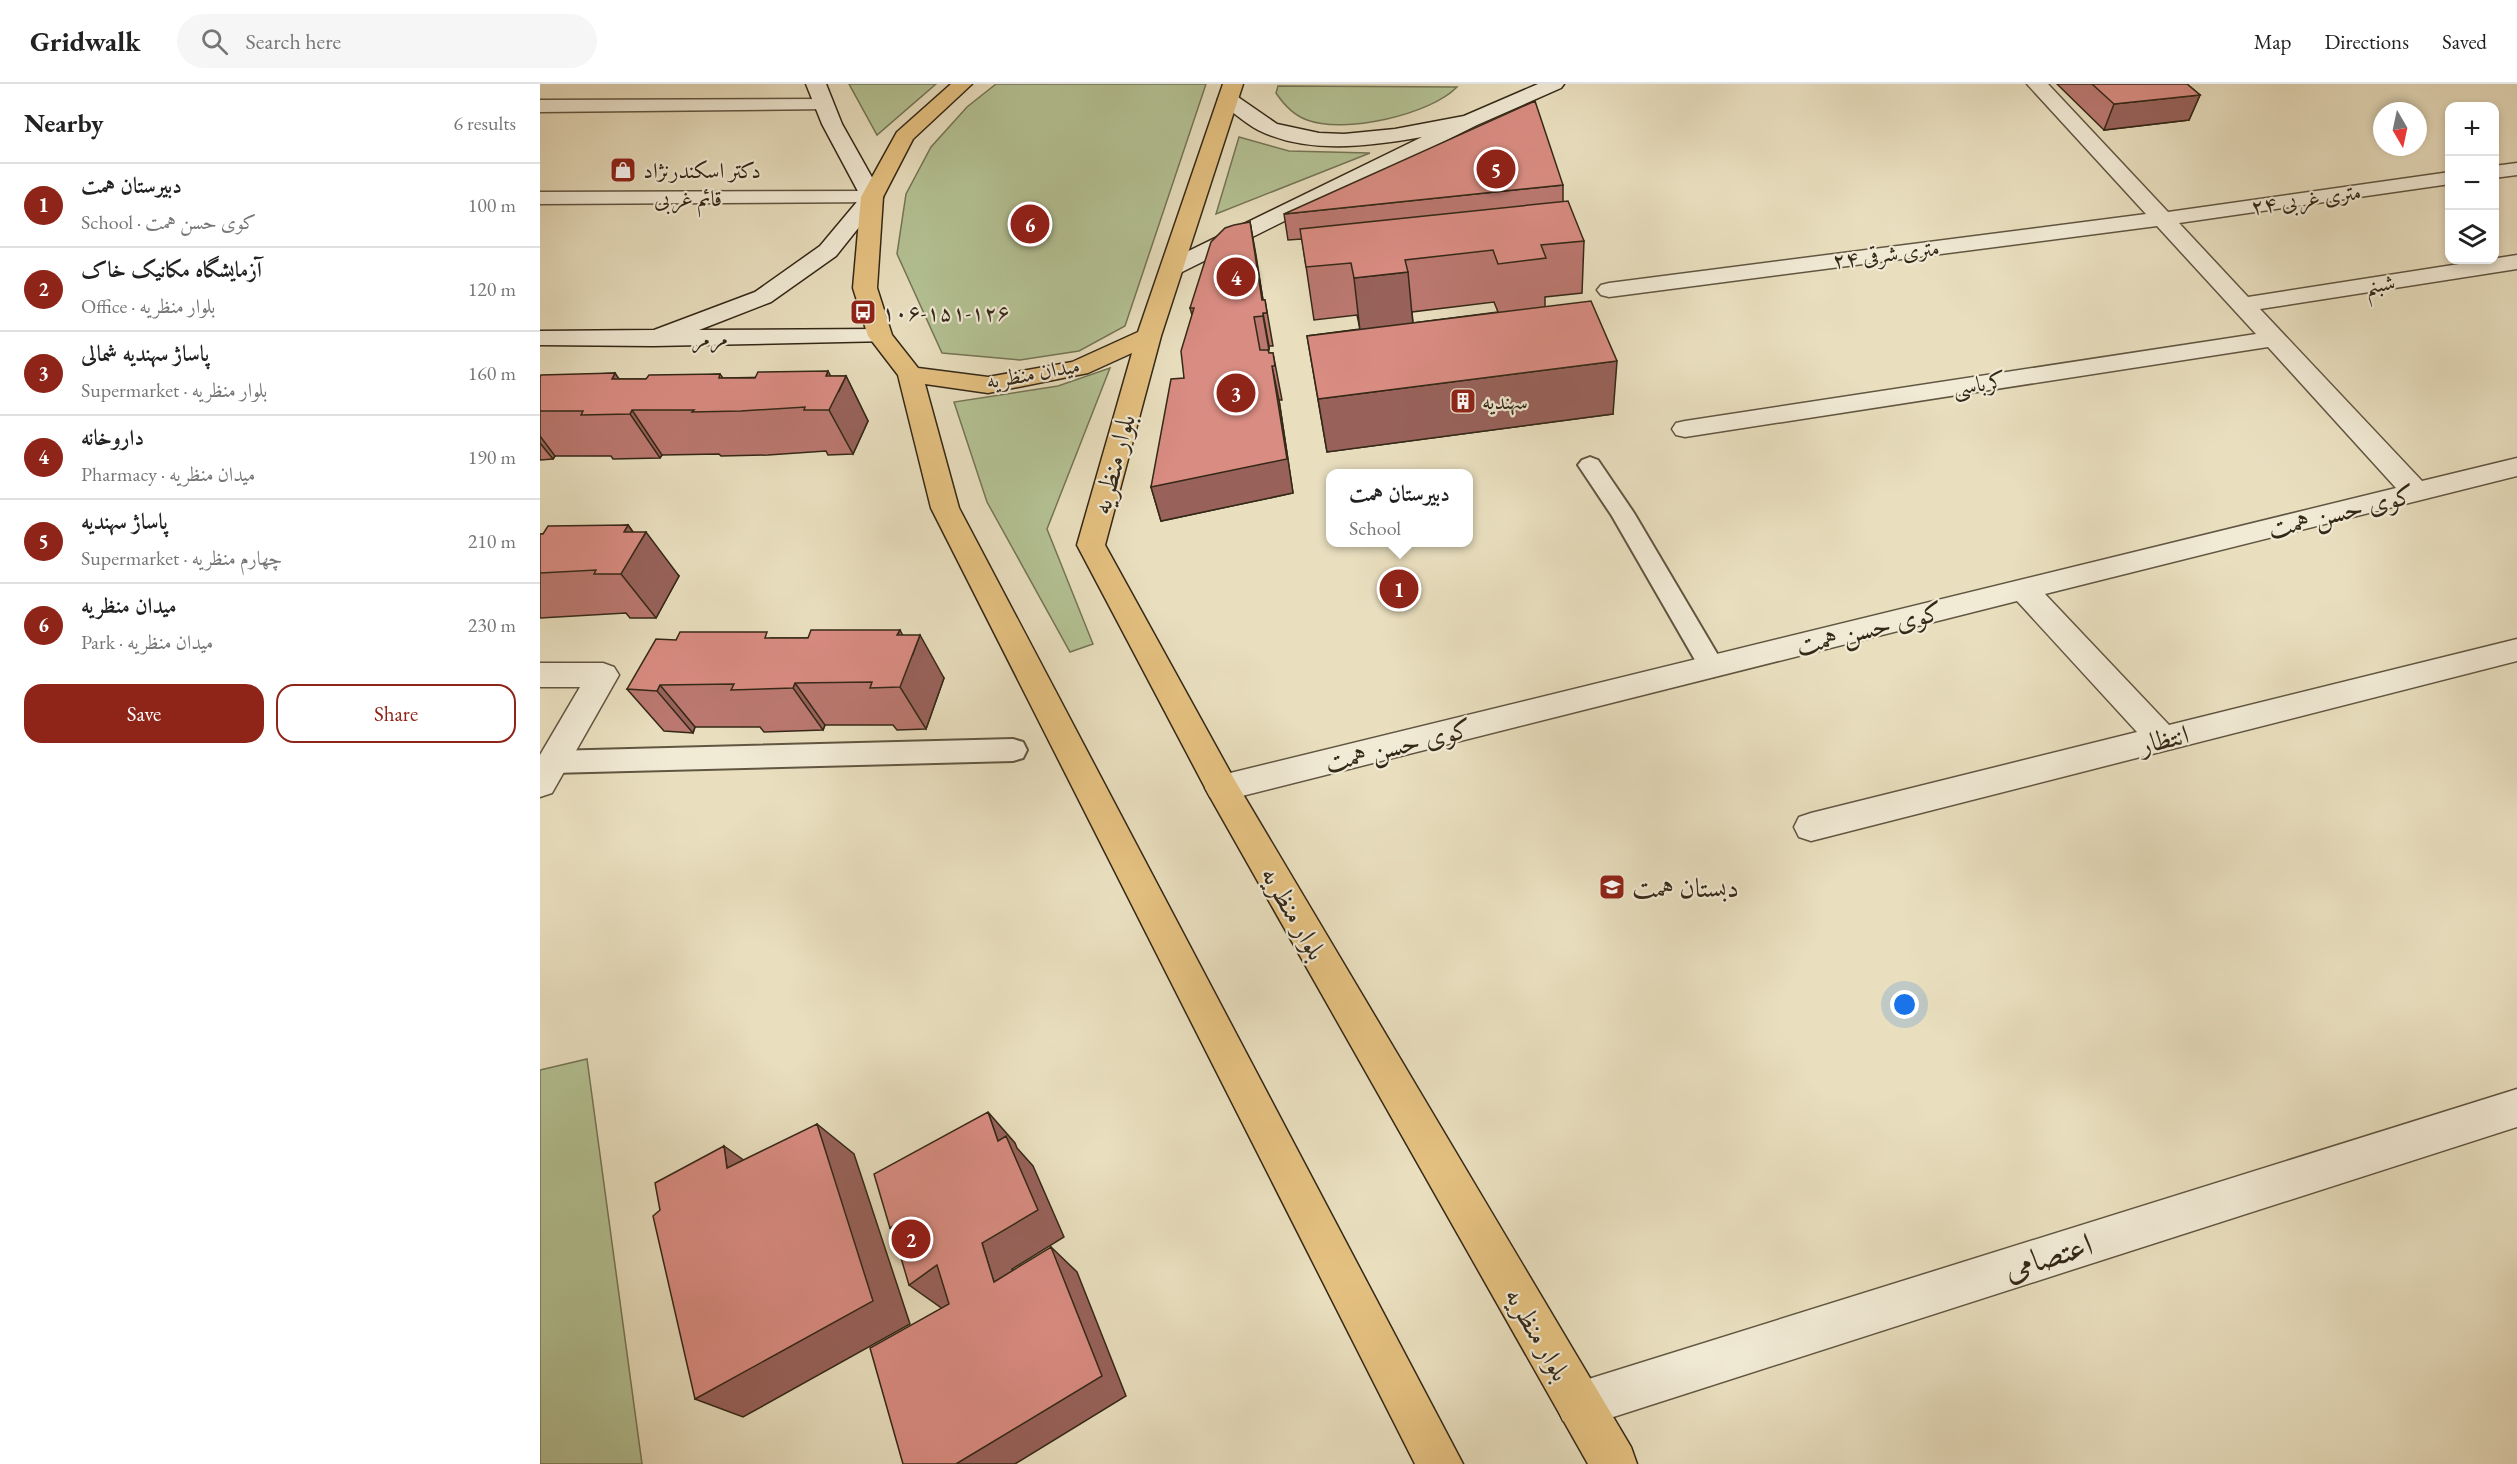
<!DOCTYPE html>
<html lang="en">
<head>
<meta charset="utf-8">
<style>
  :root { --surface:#fff; --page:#f6f6f6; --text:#222; --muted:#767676; --line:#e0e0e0; --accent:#8f2418 }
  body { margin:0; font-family:"EB Garamond",Amiri,serif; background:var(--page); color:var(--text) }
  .controls { position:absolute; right:18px; top:18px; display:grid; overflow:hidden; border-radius:12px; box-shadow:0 3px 9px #0003 }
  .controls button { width:54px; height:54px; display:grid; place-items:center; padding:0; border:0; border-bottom:2px solid var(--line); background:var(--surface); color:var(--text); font:30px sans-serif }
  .compass { position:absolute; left:1833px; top:18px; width:54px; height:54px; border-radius:50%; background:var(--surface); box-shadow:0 3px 9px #0003; rotate:171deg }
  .you { position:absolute; left:1365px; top:921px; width:21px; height:21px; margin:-15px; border:4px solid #fff; border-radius:50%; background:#1a73e8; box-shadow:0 0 0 9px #1a73e833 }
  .badge { display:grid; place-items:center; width:39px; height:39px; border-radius:50%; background:var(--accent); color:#fff; font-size:20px; font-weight:700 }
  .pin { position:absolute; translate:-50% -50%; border:3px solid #fff; box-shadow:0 2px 6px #0006 }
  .popup { position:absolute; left:786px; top:385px; width:147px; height:78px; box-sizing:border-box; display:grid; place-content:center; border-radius:12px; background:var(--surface); filter:drop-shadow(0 2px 4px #0005); font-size:20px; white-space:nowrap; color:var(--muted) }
  .popup b { font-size:22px; color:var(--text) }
  .popup::after { content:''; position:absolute; left:50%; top:100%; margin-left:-12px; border:12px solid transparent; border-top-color:var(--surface) }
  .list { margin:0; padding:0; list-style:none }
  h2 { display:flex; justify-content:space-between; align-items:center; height:78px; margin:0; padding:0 24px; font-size:26px }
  h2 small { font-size:20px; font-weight:400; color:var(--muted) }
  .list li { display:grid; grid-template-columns:39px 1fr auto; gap:18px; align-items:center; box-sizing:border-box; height:84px; padding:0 24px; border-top:2px solid var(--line) }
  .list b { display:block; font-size:22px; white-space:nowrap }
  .list p { margin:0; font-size:20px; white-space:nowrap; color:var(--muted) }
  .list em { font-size:20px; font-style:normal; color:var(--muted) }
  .actions { display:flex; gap:12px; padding:18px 24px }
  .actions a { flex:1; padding:14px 0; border:2px solid var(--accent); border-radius:18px; text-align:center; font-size:21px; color:var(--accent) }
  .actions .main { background:var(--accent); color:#fff }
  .icon { flex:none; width:33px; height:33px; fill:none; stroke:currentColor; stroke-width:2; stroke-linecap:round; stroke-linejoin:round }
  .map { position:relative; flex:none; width:1977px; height:1380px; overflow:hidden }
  header { display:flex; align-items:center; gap:36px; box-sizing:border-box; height:84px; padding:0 30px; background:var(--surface); border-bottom:2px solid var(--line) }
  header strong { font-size:28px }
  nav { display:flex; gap:33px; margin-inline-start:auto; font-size:21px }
  .search { width:420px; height:54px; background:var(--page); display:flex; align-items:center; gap:15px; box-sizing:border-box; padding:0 21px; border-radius:33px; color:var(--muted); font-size:22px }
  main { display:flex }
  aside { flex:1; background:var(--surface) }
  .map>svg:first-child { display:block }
  .green { fill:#b4c294; stroke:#747556; stroke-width:1.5 }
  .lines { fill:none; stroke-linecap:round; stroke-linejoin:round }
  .lane-casing { stroke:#615641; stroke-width:4 }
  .street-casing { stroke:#615641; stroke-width:3 }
  .secondary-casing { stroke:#342817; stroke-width:3 }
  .primary-casing { stroke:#342817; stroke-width:3 }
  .lane { fill:#f1ead5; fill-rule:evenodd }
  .street { fill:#f1ead5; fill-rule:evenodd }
  .secondary { fill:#f1ead5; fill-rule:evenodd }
  .primary { fill:#e4c080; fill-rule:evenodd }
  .wall { fill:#bb7870; stroke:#342817; stroke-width:1.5; fill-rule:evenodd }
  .shaded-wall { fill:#98625b; stroke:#342817; stroke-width:1.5 }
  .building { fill:#d98c82; stroke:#342817; stroke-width:1.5 }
  .labels { text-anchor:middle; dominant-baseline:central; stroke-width:4.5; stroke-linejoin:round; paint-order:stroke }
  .far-poi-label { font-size:22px; fill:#342817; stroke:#f1ead5; text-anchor:start }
  .far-street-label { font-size:22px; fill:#342817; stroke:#f1ead5 }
  .street-label { font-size:27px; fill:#342817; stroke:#f1ead5 }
  .poi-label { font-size:27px; fill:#342817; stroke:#f1ead5; text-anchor:start }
  .near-street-label { font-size:33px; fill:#342817; stroke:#f1ead5 }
</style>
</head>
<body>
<header>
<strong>Gridwalk</strong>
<div class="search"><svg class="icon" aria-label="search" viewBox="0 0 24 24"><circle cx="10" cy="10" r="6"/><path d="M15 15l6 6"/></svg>Search here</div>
<nav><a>Map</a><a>Directions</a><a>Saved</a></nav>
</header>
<main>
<aside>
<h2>Nearby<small>6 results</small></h2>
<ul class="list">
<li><span class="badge">1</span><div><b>دبیرستان همت</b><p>School · کوی حسن همت</p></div><em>100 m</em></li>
<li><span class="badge">2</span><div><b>آزمایشگاه مکانیک خاک</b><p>Office · بلوار منظریه</p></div><em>120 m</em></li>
<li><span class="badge">3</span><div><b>پاساژ سهندیه شمالی</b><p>Supermarket · بلوار منظریه</p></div><em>160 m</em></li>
<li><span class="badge">4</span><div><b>داروخانه</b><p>Pharmacy · ميدان منظریه</p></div><em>190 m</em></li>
<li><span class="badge">5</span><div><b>پاساژ سهندیه</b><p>Supermarket · چهارم منظریه</p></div><em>210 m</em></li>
<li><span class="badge">6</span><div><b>میدان منظریه</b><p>Park · ميدان منظریه</p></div><em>230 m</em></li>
</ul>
<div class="actions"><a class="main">Save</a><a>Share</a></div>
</aside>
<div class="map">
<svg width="1977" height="1380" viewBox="0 0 1977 1380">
  <rect width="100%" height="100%" fill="#e9dfbf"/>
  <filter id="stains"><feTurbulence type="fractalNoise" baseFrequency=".00333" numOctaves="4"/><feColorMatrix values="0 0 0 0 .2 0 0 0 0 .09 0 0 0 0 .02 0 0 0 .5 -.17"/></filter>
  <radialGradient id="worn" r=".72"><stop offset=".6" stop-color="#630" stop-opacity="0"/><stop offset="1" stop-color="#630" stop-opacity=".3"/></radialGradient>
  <path class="green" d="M309 0H396L337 51Z
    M456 0H666L585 242 539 267 480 276 402 269 357 170 366 110 391 63 427 23Z
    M738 2 917 3C890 31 804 50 767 36 753 31 744 21 736 9Z
    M699 53 749 67 830 69 676 130Z
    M570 284 507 445 553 560 530 568 447 418 414 318 518 302Z
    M47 975 102 1380H0V986Z"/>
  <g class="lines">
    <g class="lane-casing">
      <path id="lane" d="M1050 373 1058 376 1094 429 1185 583 1181 590 1172 593 1163 590 1072 432 1038 381 1042 376Z
        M473 655 483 658 487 666 483 674 473 677 12 689 2 686V670L12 667Z"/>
    </g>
    <g class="street-casing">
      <path id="street" d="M1487 0H1508L1628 128 1910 88V100L1639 139 1708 213 1977 171V185L1720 225 1882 397 1977 374V392L1505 510 1629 641 1977 555V577L1271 757 1259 753 1254 743 1259 733 1271 729 1597 648 1477 517 682 717 670 713 665 704 670 695 682 691 1856 404 1728 263 1145 353 1136 351 1132 345 1136 339 1145 337 1716 250 1617 142 1069 213 1061 211 1057 206 1061 201 1069 199 1606 130Z
        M283 15 290 17 293 21 290 25 0 28V16Z
        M1977 79V91L1954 94V82Z
        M332 107 340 108 343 113 340 118 0 120V108Z
        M0 579H63L74 583 79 591 12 709 0 713V671L40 603H0Z
        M1977 1005V1043L1039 1344 1023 1337 1016 1321 1023 1305 1039 1298Z"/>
    </g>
    <g class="secondary-casing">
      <path id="secondary" d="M266 0H286L302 40 343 113 296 172 231 218 159 246 340 245 349 247 352 252 349 257 113 262 0 261V247L114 246 215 208 280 162 321 113 282 40Z
        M998 0H1024L1021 4 937 41 640 189H624L621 184 624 179 882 53C830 62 768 71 718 46 705 39 693 28 681 19L678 15 681 11H695L737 40 779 49 804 50 855 45 924 32Z"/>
    </g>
    <g class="primary-casing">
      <path id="primary" d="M411 0H432L373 55 343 113 337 204 352 251 378 284 448 293 532 278 598 248 683 0H703L621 252 565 461 694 695 1091 1363 1097 1380H1048L670 713 537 461 592 269 548 289 448 309 385 300 419 424 923 1380H875L391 424 358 291 328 252 313 204 321 113 357 48Z"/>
    </g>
    <use href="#lane" class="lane"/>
    <use href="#street" class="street"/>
    <use href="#secondary" class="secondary"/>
    <use href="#primary" class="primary"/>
  </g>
  <path class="wall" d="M1517 0H1647L1660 11 1649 36 1564 46Z
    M1023 101V118L1044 157 1042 209 1005 213V223L1073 330 787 368 767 252 820 245 817 231 774 236 762 155 748 156 744 130ZM954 218 958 228 873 239 872 228Z
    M710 138 723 216H725L733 262H729V266H728L729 269H733L742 316H739L753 409 621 437 611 403 644 294 652 231 650 224Z
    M75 289 78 295H106L180 290 183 294 306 292 328 337 313 370 288 371 286 367 228 371 181 372 179 370 122 371 120 374 73 375 71 372H15L13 375 0 376V293Z
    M88 441 93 448 139 492 116 534H90L86 529 0 534V450Z
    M362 551 404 594 386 645 357 646 353 641H285L283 646 224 648 220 643H155L153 649 124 647 87 605 230 554H268Z"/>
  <path class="shaded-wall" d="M1660 11 1649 36 1564 46 1574 20Z
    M710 138 716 171 725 229H724Z
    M868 188 873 241 820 247 814 194Z
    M723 229 729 262V266L723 232Z
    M1077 277 1073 330 787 368 778 315Z
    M732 282 739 316 753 409 621 437 611 403Z
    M288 287 299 307 306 292 328 337 313 370 289 326 286 292Z
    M75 289 100 326 72 295Z
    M92 326 122 371 120 374 90 330Z
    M0 352 15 372 13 375 0 359Z
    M88 441 100 458 106 448 139 492 116 534 81 490 84 448Z
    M360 546 373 570 380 551 404 594 386 645 360 603 357 551Z
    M255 599 285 641 283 646 253 604Z
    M120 601 155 643 153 649 117 607Z
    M448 1028 475 1059 477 1064 493 1082 524 1153 472 1185 484 1222 454 1198 442 1159 458 1057Z
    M277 1040 314 1070 370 1240 203 1333 155 1315Z
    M184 1062 226 1092 187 1084Z
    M361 1137 385 1170 350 1144Z
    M511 1163 537 1188 586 1312 475 1380H416Z
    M397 1181 429 1206 403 1225 369 1201Z"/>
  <path class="building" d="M1552 0H1647L1660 11 1574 20Z
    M995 17 1023 101 744 130Z
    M1028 117 1044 157 1001 161 1006 174 958 180 953 166 865 176 868 188 814 194 811 179 766 183 760 145Z
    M710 138 722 216H725L727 229H723V232L714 233 720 266H728L729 269H733L735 282H732L747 375 611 403 631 295 644 294 641 267 654 224H650L671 158 685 144 694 141Z
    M1051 217 1077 277 778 315 767 252Z
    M288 287 286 292H306L289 326H264L265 323 201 327 152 328 154 326H92L90 330 41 331 43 327H0V293L1 291 75 289 72 295H106L109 291 180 290 179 294H215L218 288Z
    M88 441 84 448H106L81 490H54L56 486 0 489V450H3L8 442Z
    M271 546H360L357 551H380L360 603 330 604 332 598 255 599 253 604 191 606 194 600 120 601 117 607 87 605 116 555 136 556 140 548H227L225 554H268Z
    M448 1028 458 1057 466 1052 498 1126 442 1159 454 1198 511 1163 562 1292 416 1380H363L330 1264 409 1220 397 1181 369 1201 356 1157 367 1151 361 1137 350 1144 334 1090Z
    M277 1040 333 1217 155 1315 113 1132 120 1126 115 1099 184 1062 187 1084Z"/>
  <defs>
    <g id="shop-square" transform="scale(1.35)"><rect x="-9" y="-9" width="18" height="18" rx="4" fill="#8f2418" stroke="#f1ead5"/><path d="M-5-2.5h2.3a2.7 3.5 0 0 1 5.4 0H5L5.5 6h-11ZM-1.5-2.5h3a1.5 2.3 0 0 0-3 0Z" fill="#fff"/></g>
    <g id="bus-square" transform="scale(1.35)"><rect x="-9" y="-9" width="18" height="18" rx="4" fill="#8f2418" stroke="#f1ead5"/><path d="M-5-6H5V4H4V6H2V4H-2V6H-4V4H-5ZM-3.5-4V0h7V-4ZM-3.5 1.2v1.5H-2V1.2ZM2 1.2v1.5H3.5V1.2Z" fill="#fff"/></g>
    <g id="building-square" transform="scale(1.35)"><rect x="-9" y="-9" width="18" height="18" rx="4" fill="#8f2418" stroke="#f1ead5"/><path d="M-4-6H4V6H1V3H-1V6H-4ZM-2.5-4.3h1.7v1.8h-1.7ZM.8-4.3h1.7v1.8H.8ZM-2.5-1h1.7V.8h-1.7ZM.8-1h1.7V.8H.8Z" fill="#fff"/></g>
    <g id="school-square" transform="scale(1.35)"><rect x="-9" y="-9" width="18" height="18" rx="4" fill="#8f2418" stroke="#f1ead5"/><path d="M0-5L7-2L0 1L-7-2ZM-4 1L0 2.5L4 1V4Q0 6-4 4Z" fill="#fff"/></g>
  </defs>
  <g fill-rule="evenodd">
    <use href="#shop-square" x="83" y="86"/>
    <use href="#bus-square" x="323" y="228"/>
    <use href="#building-square" x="923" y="317"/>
    <use href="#school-square" x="1072" y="803"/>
  </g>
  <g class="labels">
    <g class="far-poi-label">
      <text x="103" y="86">دكتر اسكندرنژاد</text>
      <text x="342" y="228">۱۰۶-۱۵۱-۱۲۶</text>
      <text x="942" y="317">سهندیه</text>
    </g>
    <g class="far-street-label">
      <text x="148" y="114">قائم غربی</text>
      <text transform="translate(1766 115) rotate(-8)">۲۴ متری غربی</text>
      <text transform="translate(1346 170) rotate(-7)">۲۴ متری شرقی</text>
      <text transform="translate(1840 200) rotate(-9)">شبنم</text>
      <text transform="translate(170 254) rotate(-1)">مرمر</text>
      <text transform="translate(493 289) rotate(-10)">ميدان منظریه</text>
      <text transform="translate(1439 300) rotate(-9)">کرباسی</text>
    </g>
    <g class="street-label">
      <text transform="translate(573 380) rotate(-75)">بلوار منظریه</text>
      <text transform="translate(1801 427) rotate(-14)">کوی حسن همت</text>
      <text transform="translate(1329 544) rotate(-14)">کوی حسن همت</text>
      <text transform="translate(1624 655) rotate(-14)">انتظار</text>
      <text transform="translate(858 661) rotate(-14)">کوی حسن همت</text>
      <text transform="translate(754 829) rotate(60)">بلوار منظریه</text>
      <text transform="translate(998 1250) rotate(60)">بلوار منظریه</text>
    </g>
    <g class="poi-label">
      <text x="1092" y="803">دبستان همت</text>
    </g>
    <g class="near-street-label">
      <text transform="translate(1508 1172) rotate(-17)">اعتصامی</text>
    </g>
  </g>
  <rect width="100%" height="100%" filter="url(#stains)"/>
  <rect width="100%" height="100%" fill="url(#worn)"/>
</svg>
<div class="controls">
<button>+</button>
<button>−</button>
<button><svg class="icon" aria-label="layers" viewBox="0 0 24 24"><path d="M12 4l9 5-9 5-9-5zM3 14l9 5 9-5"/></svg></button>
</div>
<svg class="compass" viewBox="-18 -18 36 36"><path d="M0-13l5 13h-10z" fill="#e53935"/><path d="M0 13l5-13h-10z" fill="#767676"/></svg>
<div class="you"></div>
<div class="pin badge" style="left:859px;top:505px">1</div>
<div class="popup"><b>دبیرستان همت</b>School</div>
<div class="pin badge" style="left:371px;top:1155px">2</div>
<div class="pin badge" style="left:696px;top:309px">3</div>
<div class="pin badge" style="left:696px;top:193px">4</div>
<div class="pin badge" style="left:956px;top:85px">5</div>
<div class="pin badge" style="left:490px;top:140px">6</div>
</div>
</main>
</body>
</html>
